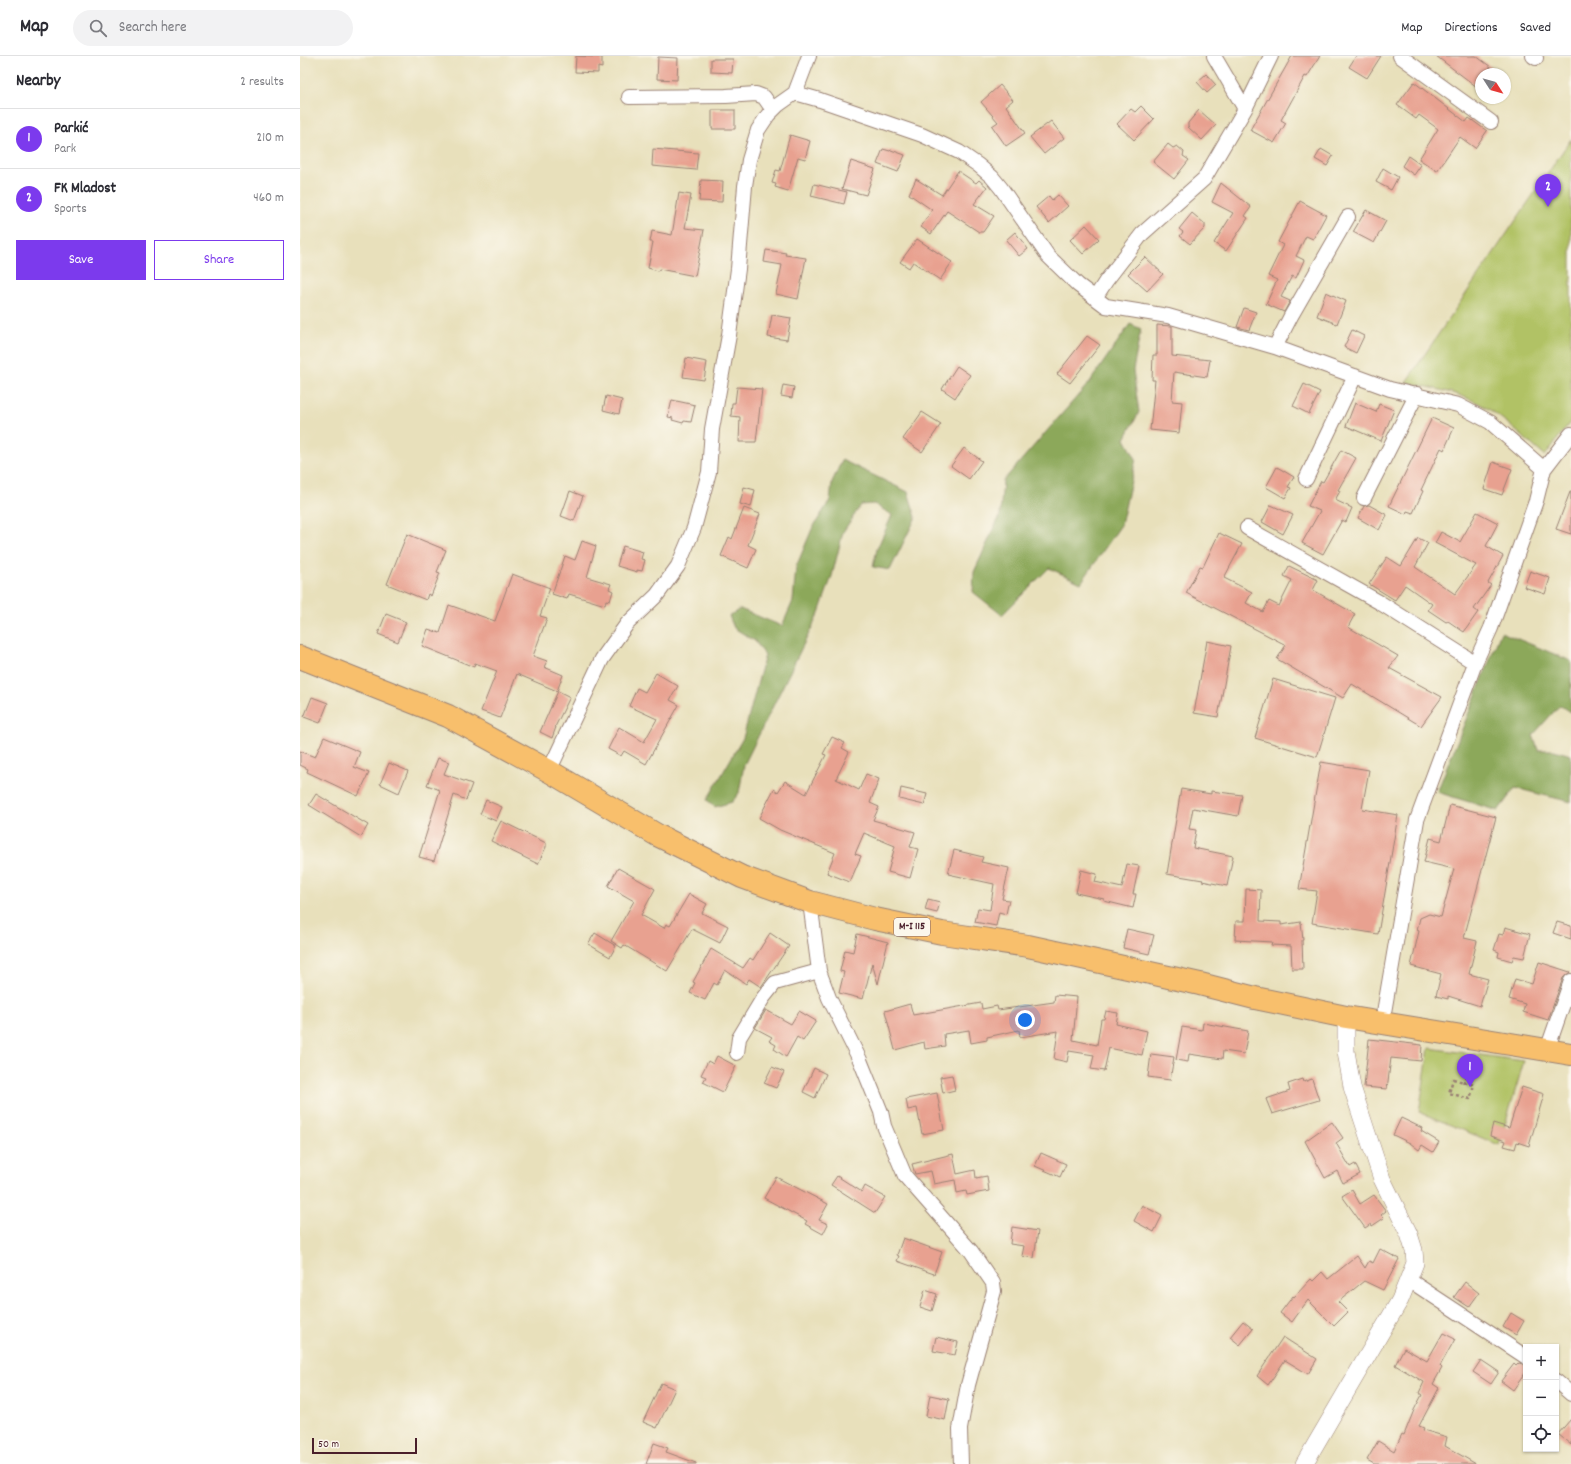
<!DOCTYPE html>
<html lang="en">
<head>
<meta charset="utf-8">
<style>
  :root { --surface:#fff; --page:#f2f2f3; --text:#2b2b33; --muted:#7c7c81; --line:#e1e1e2; --accent:#7c3aed }
  body { margin:0; font-family:Dekko,sans-serif; background:var(--page); color:var(--text) }
  .controls { position:absolute; right:12px; bottom:12px; display:grid; overflow:hidden; border-radius:0px; box-shadow:0 1px 3px #0004 }
  .controls button { width:36px; height:36px; display:grid; place-items:center; padding:0; border:0; border-bottom:1px solid var(--line); background:var(--surface); color:var(--text); font:20px sans-serif }
  .compass { position:absolute; left:1175px; top:12px; width:36px; height:36px; border-radius:50%; background:var(--surface); box-shadow:0 1px 3px #0004; rotate:126deg }
  .scale { position:absolute; left:12px; bottom:10px; width:105px; box-sizing:border-box; padding-left:4px; border:2px solid #4a1f2b; border-top:0; font-size:11px; line-height:14px; white-space:nowrap; color:#4a1f2b; -webkit-text-stroke:3px #fbf7ec; paint-order:stroke }
  .you { position:absolute; left:725px; top:964px; width:14px; height:14px; margin:-10px; border:3px solid #fff; border-radius:50%; background:#1a73e8; box-shadow:0 0 0 6px #1a73e833 }
  .badge { display:grid; place-items:center; width:26px; height:26px; border-radius:50%; background:var(--accent); color:#fff; font-size:13px; font-weight:700 }
  .pin { position:absolute; translate:-50% -33px; filter:drop-shadow(0 1px 2px #0008) }
  .pin::after { content:''; position:absolute; top:21px; width:14px; height:12px; background:inherit; clip-path:polygon(0 0,100% 0,50% 100%) }
  .list { margin:0; padding:0; list-style:none }
  h2 { display:flex; justify-content:space-between; align-items:center; height:52px; margin:0; padding:0 16px; font-size:17px }
  h2 small { font-size:13px; font-weight:400; color:var(--muted) }
  .list li { display:grid; grid-template-columns:26px 1fr auto; gap:12px; align-items:center; box-sizing:border-box; height:60px; padding:0 16px; border-top:1px solid var(--line) }
  .list b { display:block; font-size:15px; white-space:nowrap }
  .list p { margin:0; font-size:13px; white-space:nowrap; color:var(--muted) }
  .list em { font-size:13px; font-style:normal; color:var(--muted) }
  .actions { display:flex; gap:8px; padding:12px 16px }
  .actions a { flex:1; padding:9px 0; border:1px solid var(--accent); border-radius:0px; text-align:center; font-size:14px; color:var(--accent) }
  .actions .main { background:var(--accent); color:#fff }
  .icon { flex:none; width:22px; height:22px; fill:none; stroke:currentColor; stroke-width:2; stroke-linecap:round; stroke-linejoin:round }
  .map { position:relative; flex:none; width:1271px; height:1408px; overflow:hidden }
  header { display:flex; align-items:center; gap:24px; box-sizing:border-box; height:56px; padding:0 20px; background:var(--surface); border-bottom:1px solid var(--line) }
  header strong { font-size:19px }
  nav { display:flex; gap:22px; margin-inline-start:auto; font-size:14px }
  .search { width:280px; height:36px; background:var(--page); display:flex; align-items:center; gap:10px; box-sizing:border-box; padding:0 14px; border-radius:22px; color:var(--muted); font-size:15px }
  main { display:flex }
  aside { flex:1; background:var(--surface) }
  .map>svg:first-child { display:block }
  .green { fill:#b1c265; stroke:#7e7048 }
  .forest { fill:#8ca85a; stroke:#6b6442 }
  .building { fill:#e8a190 }
  .lines { fill:none; stroke-linecap:round; stroke-linejoin:round }
  .minor-casing { stroke:#998073; stroke-width:16 }
  .tertiary-casing { stroke:#998073; stroke-width:18 }
  .primary-casing { stroke:#998073; stroke-width:24 }
  .path { stroke:#998073; stroke-width:2.5; stroke-dasharray:3 3; stroke-linecap:butt }
  .minor { stroke:#fff; stroke-width:14 }
  .tertiary { stroke:#fff; stroke-width:17 }
  .primary { stroke:#f8bf6c; stroke-width:22 }
  .labels { text-anchor:middle; dominant-baseline:central; stroke-width:3.5; stroke-linejoin:round; paint-order:stroke }
  .shield { fill:#fbf7ec; stroke:#7f6065; stroke-width:1 }
  .shield-label { font-size:11px; font-weight:bold; fill:#4a1f2b }
</style>
</head>
<body>
<header>
<strong>Map</strong>
<div class="search"><svg class="icon" aria-label="search" viewBox="0 0 24 24"><circle cx="10" cy="10" r="6"/><path d="M15 15l6 6"/></svg>Search here</div>
<nav><a>Map</a><a>Directions</a><a>Saved</a></nav>
</header>
<main>
<aside>
<h2>Nearby<small>2 results</small></h2>
<ul class="list">
<li><span class="badge">1</span><div><b>Parkić</b><p>Park</p></div><em>210 m</em></li>
<li><span class="badge">2</span><div><b>FK Mladost</b><p>Sports</p></div><em>460 m</em></li>
</ul>
<div class="actions"><a class="main">Save</a><a>Share</a></div>
</aside>
<div class="map">
<svg width="1271" height="1408" viewBox="0 0 1271 1408">
  <rect width="100%" height="100%" fill="#fbf7ec"/>
  <filter id="ink" filterUnits="userSpaceOnUse"><feTurbulence type="fractalNoise" baseFrequency=".025" numOctaves="2"/><feDisplacementMap in="SourceGraphic" scale="8" xChannelSelector="R" yChannelSelector="G"/><feConvolveMatrix kernelMatrix="1 2 1 2 8 2 1 2 1" color-interpolation-filters="sRGB"/></filter>
  <filter id="wash" filterUnits="userSpaceOnUse"><feTurbulence type="fractalNoise" baseFrequency=".012" numOctaves="4" result="noise"/><feDisplacementMap in="SourceGraphic" scale="16" xChannelSelector="R" yChannelSelector="G"/><feGaussianBlur stdDeviation="0.9" result="paint"/><feColorMatrix in="noise" values="0 0 0 0 0 0 0 0 0 0 0 0 0 0 0 0 0 1.4 0 .05"/><feComposite in="paint" operator="in"/></filter>
  <g filter="url(#wash)">
    <rect width="100%" height="100%" fill="#e8e0bb"/>
    <path class="green" d="M1271 83V365L1245 400C1224 383 1204 361 1180 348 1157 336 1131 332 1106 326Z
      M1129 992 1224 1005 1199 1089 1119 1056Z"/>
    <path class="forest" d="M830 268 841 273 833 314 839 356 825 383 836 403 821 469 781 527 749 512 702 559 673 536 674 516 700 459 703 425 789 327Z
      M542 404 608 436 616 461 590 514 573 511 577 493 592 459 574 448 561 449 543 476 532 520 519 557 444 709 439 737 432 746 415 751 407 744 443 682 465 599 455 585 434 572 429 560 440 553 482 570 493 545 496 511 512 473 530 444 532 426Z
      M1201 576 1271 605V656L1260 649 1233 679 1238 694H1254L1271 699V746L1215 732 1198 755 1137 736Z"/>
    <g id="blocks">
      <path class="building" d="M276 0 302 1V12L298 11V17L275 16Z
        M992 0H1020L1007 21 1005 20 981 64 986 67 974 87 950 74Z
        M1056 0H1081L1067 22 1049 11Z
        M1136 0H1176L1191 11 1187 18H1181V34Z
        M358 1 378 2 377 24 357 23Z
        M411 3H433L432 17 411 16Z
        M906 18 916 29 907 37 897 26Z
        M1114 26 1166 66 1169 62 1187 75 1175 92 1160 81 1137 115 1119 103 1138 73 1119 59 1116 63 1097 49Z
        M700 29 713 44 706 50 725 77 706 90 692 70 698 66 681 46Z
        M841 50 854 63 834 84 817 68 831 53 835 56Z
        M412 54H435V73H412Z
        M899 54 916 69 902 84 888 71V67Z
        M751 65 764 82 744 98 730 81Z
        M490 79 510 85 505 103 498 101 488 135 475 131 476 128 472 127 476 114 480 115Z
        M868 88 873 92 877 90 884 96 883 100 889 104 874 123 853 106Z
        M353 93 398 97 396 114 352 110Z
        M583 93 590 95 591 94 605 99 598 116 577 108Z
        M1021 93 1033 100 1027 110 1015 103Z
        M1108 100 1121 109 1114 119 1102 110Z
        M551 105 575 113 566 139 542 133Z
        M1083 112 1098 121 1091 134 1076 126Z
        M658 115 676 127 679 124 687 131 674 148 694 160 683 176H679L647 155 631 178 621 171 632 154 609 138 616 123 642 139Z
        M401 124 423 125 422 146 399 145Z
        M921 127 951 151 945 160 948 162 926 195 914 187 933 157 912 146Z
        M514 128 547 136 544 148 511 140Z
        M379 137 391 139 385 172 404 174 395 220 359 213 358 215 348 212 353 186H350L352 175 372 179Z
        M758 139 768 150 749 167 736 151 749 140 752 144Z
        M1000 145 1026 159 1013 183 1006 180 996 200 1004 204 996 222 992 220 981 241 990 245 984 256 966 248 977 224 968 220 983 189 978 186Z
        M1066 154 1086 165 1074 187 1053 176Z
        M892 157 905 168V172L890 188 880 180 883 176 879 173Z
        M786 169 799 183 783 198 770 184Z
        M715 176 728 193 719 200 706 184Z
        M617 183 652 206 640 224 613 206 609 212 600 206Z
        M466 194 486 197 485 199 506 202 498 243 476 238 482 209 464 206Z
        M845 201 863 218 847 235 828 218Z
        M1026 236 1046 245 1037 268 1017 260Z
        M944 252 956 256 949 274 937 271Z
        M472 259 491 262 487 284 468 281Z
        M857 269 872 270V300L910 304 907 321 874 316 872 345 882 346 879 377 850 374 855 324H852L853 299H857Z
        M1052 274 1064 280 1056 297 1044 291Z
        M787 280 800 289 770 327 757 318Z
        M386 302 407 306 404 324 383 321Z
        M657 310 670 319 655 342 642 333Z
        M1004 328 1020 336 1009 358 993 350Z
        M483 329 494 331 492 342 481 340Z
        M437 331 462 333 456 386H439L440 361 431 360 432 347H435Z
        M306 340 322 344 319 358 303 354Z
        M372 344 395 349 391 366 384 365 383 367 372 364 373 362 368 361Z
        M1055 347 1076 356 1079 348 1094 354 1081 385 1046 370Z
        M622 356 641 368 622 396 603 383Z
        M1132 362 1154 372 1144 394 1141 392 1121 434 1123 435 1113 457 1107 455 1106 458 1089 450Z
        M664 392 682 405 669 423 651 410Z
        M1041 394 1056 402 1038 434 1040 435 1035 444 1052 452 1046 466 1042 464 1023 498 1002 487 1020 455 1008 450 1021 425 1023 426Z
        M1193 406 1212 413 1202 439 1184 433Z
        M977 411 994 421 988 431 991 432 985 442 966 431Z
        M444 431 455 434 451 451 440 448Z
        M270 435 283 440 274 465 261 460Z
        M1270 436H1271V478L1256 473Z
        M971 449 993 459 983 478 962 466Z
        M1069 449 1087 459 1079 474 1058 462 1064 450Z
        M444 452 460 458 448 489 456 493 448 512 421 500 429 481 432 483Z
        M1177 456 1198 467 1186 490 1203 500 1188 527 1191 529 1174 553 1178 556 1164 576 1148 565 1146 566 1128 554 1132 548 1105 529 1095 544 1069 528 1087 501 1101 510 1118 482 1128 487 1115 511 1155 538 1176 509 1135 487 1141 476 1160 486Z
        M919 477 942 488 924 522 952 536 946 547 963 556 969 545 979 550 992 524 984 520 989 510 1018 524 1013 534 1055 558 1048 571 1098 600 1089 612 1142 641 1121 670 1052 628 1043 642 977 603 986 589 886 537 900 510 903 511Z
        M107 478 146 494 137 516 140 517 131 540 128 538 126 544 87 528Z
        M282 485 296 490 287 521 311 528 309 533 313 535 310 545 306 544 305 549 269 538 267 543 252 538 265 500 275 504Z
        M323 490 343 496 341 503 345 504 342 515 337 514V516L317 510Z
        M1230 515 1250 522 1245 538 1224 531Z
        M212 518 250 532 240 560 247 562 233 600 247 605 244 611 263 619 257 635 217 618 200 662 181 655 197 615 175 607 174 611 122 590 128 573 140 577 149 549 195 565Z
        M86 558 106 566 98 586 78 578Z
        M907 585 931 590 918 661 894 657Z
        M356 617 378 630 370 644 379 649 346 708 324 695 321 700 308 693 319 671 344 686 357 663 329 650 337 632 345 636Z
        M973 623 1035 642 1017 701 955 682Z
        M258 635 270 641 255 671H256L252 682 240 676Z
        M12 641 28 647 20 667 4 661Z
        M24 681 60 696 54 711 69 717 58 740 7 716 8 713 0 709V695L15 701Z
        M532 681 545 687 542 692 549 696 536 723 559 734 566 718 579 723 570 747 579 751 573 764 615 776 610 791 618 793 610 822 588 816 595 790 564 777 555 798 561 800 550 826 527 817 535 797 480 774 459 762 474 733 478 736 485 725 506 738 526 699 523 698Z
        M138 702 149 706 144 718 172 728 166 744 154 739 134 805 119 801 140 734 127 729Z
        M1021 706 1069 714 1062 753 1098 759 1078 878 1012 867 1017 835 999 833Z
        M89 707 108 715 99 737 80 728Z
        M601 732 627 738 624 749 599 743Z
        M881 733 911 738V735L942 739 938 760 893 752 889 773 896 774 893 792 933 800 927 830 902 825 903 824 867 818Z
        M16 738 68 769 61 781 9 749Z
        M186 744 202 751 196 765 180 758Z
        M1150 749 1196 761 1164 882 1177 885 1169 918 1188 923 1180 950 1148 940V943L1136 940 1141 918 1111 910 1119 875 1117 874 1120 862 1129 858 1141 861 1154 813 1124 806 1130 782 1141 785Z
        M201 765 246 787V791L238 808 191 785Z
        M654 794 683 801 681 806 709 812 702 843 709 844 706 858 699 856 696 870 675 866 678 852 690 854 694 828 648 818Z
        M827 808 839 810 833 838H836L833 852 804 845V843L776 837 781 814 797 818 795 826 822 832Z
        M318 812 355 833 341 859 364 872 366 868 370 870 389 838 407 848 402 857 428 870 420 887 392 873 367 915 324 889 322 892 311 885 334 845 308 830Z
        M946 833 961 834 960 865 981 866V869L1001 866 1003 884H1002L1003 913H992L991 890 971 889 972 886 935 884 936 865H945Z
        M628 843 640 846 637 857 625 854Z
        M1257 866 1271 870V883L1253 877Z
        M1205 871 1230 878 1224 902 1214 900 1212 905 1198 901 1199 896 1194 894 1199 878 1203 879Z
        M827 873 854 879 849 898 823 892Z
        M295 877 316 890 310 901 288 888Z
        M470 877 489 890 461 931 449 923 446 928 425 914 417 929 414 927 405 944 390 937 395 927 393 926 411 893 443 912 450 902 453 904Z
        M557 878 588 886 578 928 572 907 563 943 539 937 544 916 540 915 545 894 553 896Z
        M1239 906 1270 916 1263 922 1248 964 1223 956 1225 948 1209 943 1215 923 1232 928Z
        M755 939 777 941 773 984 797 989 801 963H804L806 955 818 957 816 968 847 975 842 999 809 992 804 1015 791 1013 794 999 769 995 767 1006 754 1003 758 975 720 981 719 974 687 981V984L671 987 669 974 644 978 645 990 625 993 624 986 595 994 585 955 610 948 613 959 681 947 682 953 697 950 698 954 754 946Z
        M466 954 491 968 499 955 516 965 503 985 497 981 486 1001 474 993 476 989 469 985 472 981 455 972Z
        M903 967 948 975 944 998 923 995 922 1003 889 998 888 1006 876 1004 882 971 902 974Z
        M1069 983 1122 989 1121 1005 1091 1002 1087 1033 1064 1031Z
        M851 998 874 1001 870 1024 848 1021Z
        M417 1000 436 1010 423 1036 403 1026 406 1021 401 1019 408 1005 413 1008Z
        M472 1011 484 1016 476 1032 464 1027Z
        M514 1012 526 1018 515 1042 503 1036Z
        M652 1019 655 1034 643 1037 640 1021Z
        M1003 1023 1004 1026 1012 1023 1019 1044 972 1058 966 1043 990 1035 988 1028Z
        M1222 1031 1244 1038 1229 1090 1217 1086 1215 1093 1204 1090 1206 1085 1190 1080 1193 1067 1209 1072Z
        M637 1037 644 1074 622 1078 617 1052 608 1054 606 1043Z
        M1101 1062 1122 1072 1121 1075 1139 1086 1133 1096 1122 1089 1119 1094 1110 1087 1093 1079Z
        M1032 1066 1043 1082 1036 1087 1050 1111 1055 1108 1060 1118 1043 1127 1037 1115 1025 1122 1005 1085Z
        M741 1097 766 1108 760 1121 735 1110Z
        M653 1098 657 1118 675 1114 676 1122 687 1120 689 1135 667 1139 666 1135 657 1137 655 1124 634 1128 631 1115 615 1118 612 1108Z
        M537 1120 562 1136 565 1130 585 1141 575 1157 531 1129Z
        M476 1121 528 1148 519 1164 528 1168 523 1178 505 1168 507 1165 464 1142Z
        M1052 1134 1060 1148 1074 1139 1086 1155 1081 1159 1084 1162 1072 1170 1071 1168 1065 1172 1042 1140Z
        M842 1149 862 1160 854 1176 834 1165Z
        M712 1171 738 1175 734 1202 722 1200 724 1190 710 1188Z
        M603 1182 642 1196 634 1218 597 1205 599 1200 597 1199Z
        M1080 1193 1099 1203 1083 1234 1064 1225 1038 1246 1048 1256 1034 1270 1008 1244 992 1266 980 1257 993 1240 994 1241 1011 1223 1013 1225 1022 1216 1028 1223 1057 1200 1065 1212 1069 1205 1073 1207Z
        M1165 1226 1179 1237 1169 1251 1154 1241Z
        M625 1234 637 1238 632 1255 620 1251Z
        M1211 1257 1224 1265 1216 1279 1203 1271Z
        M943 1265 953 1273 940 1289 930 1281Z
        M1143 1277 1155 1283 1140 1310 1142 1312 1133 1328 1139 1332 1119 1370 1124 1372 1123 1374 1147 1381 1145 1390 1176 1408H1074L1067 1404 1078 1385 1094 1395 1102 1378 1104 1379 1114 1354 1122 1339 1119 1337 1124 1326 1095 1309 1104 1292 1127 1305Z
        M636 1281 658 1286 655 1299 633 1295Z
        M983 1281 1017 1303 1008 1318 985 1304 968 1329 957 1320Z
        M1181 1304 1199 1316 1191 1328 1173 1316Z
        M1219 1307 1226 1309V1316L1213 1334 1201 1325 1214 1308 1216 1310Z
        M361 1327 375 1333 357 1372 343 1366Z
        M630 1339 649 1343 645 1364 626 1360Z
        M1271 1363V1389L1258 1378Z
        M354 1387 368 1392 366 1396 396 1407V1408H346Z"/>
    </g>
  </g>
  <g filter="url(#ink)">
    <use href="#blocks" fill-opacity="0" stroke="#998073" stroke-width="1"/>
    <g class="lines">
      <g class="minor-casing">
        <path id="minor" d="M914 0 945 53
          M1100 0 1191 66
          M1233 0 1236 2
          M495 37 520 44 622 79 659 96 678 109 692 121 701 132 748 200 778 229 806 250 868 260 975 291 1090 333 1158 349 1190 366 1244 413
          M329 41 426 40 456 38 464 41 473 54
          M795 242 806 225 842 178 904 123 945 53 971 0
          M975 291 991 260 1048 161
          M1006 423 1055 320
          M1064 442 1117 338
          M947 472 1079 546 1175 607
          M249 715 302 603 327 568 357 539 378 510 394 472 409 416 412 373 429 279 438 213 445 130 449 104 458 74 468 59 478 49 495 37 509 0
          M510 846 519 915 529 942 560 1004 581 1056 584 1070 605 1120 671 1195 693 1227 694 1235 668 1329 660 1373 661 1408
          M1082 968 1117 764 1175 607 1191 572 1236 445 1244 413 1271 378
          M1247 994 1271 925
          M437 997 439 982 463 942 475 927 519 915
          M1109 1224 1226 1301
          M1256 1325 1271 1338"/>
      </g>
      <g class="tertiary-casing">
        <path id="tertiary" d="M1004 1408 1100 1244 1115 1207 1114 1194 1109 1178 1082 1123 1052 1031 1046 995V961"/>
      </g>
      <g class="primary-casing">
        <path id="primary" d="M0 601 148 660 249 715 357 779 442 821 510 846 575 863 642 877 728 890 900 928 955 942 1046 961 1271 998"/>
      </g>
      <path class="path" d="M1153 1023 1174 1029 1170 1043 1149 1037Z
        M1163 1027 1178 1001"/>
      <use href="#minor" class="minor"/>
      <use href="#tertiary" class="tertiary"/>
      <use href="#primary" class="primary"/>
    </g>
  </g>
  <g class="labels">
    <rect class="shield" x="594" y="862" width="36" height="18" rx="3"/>
    <g class="shield-label">
      <text x="612" y="871">M-I 115</text>
    </g>
  </g>
</svg>
<div class="controls">
<button>+</button>
<button>−</button>
<button><svg class="icon" aria-label="locate" viewBox="0 0 24 24"><circle cx="12" cy="12" r="6"/><path d="M12 2v4M12 18v4M2 12h4M18 12h4"/></svg></button>
</div>
<svg class="compass" viewBox="-18 -18 36 36"><path d="M0-13l5 13h-10z" fill="#e53935"/><path d="M0 13l5-13h-10z" fill="#7c7c81"/></svg>
<div class="scale">50 m</div>
<div class="you"></div>
<div class="pin badge" style="left:1170px;top:1031px">1</div>
<div class="pin badge" style="left:1248px;top:151px">2</div>
</div>
</main>
</body>
</html>
